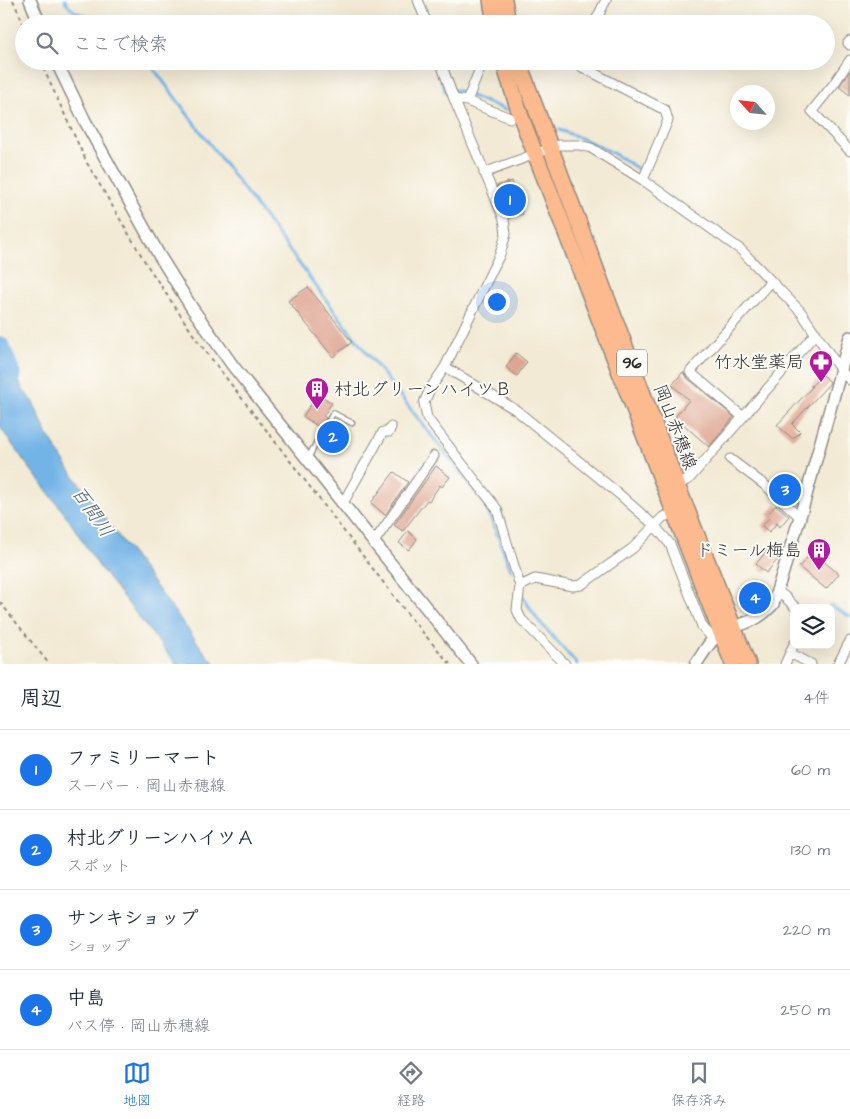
<!DOCTYPE html>
<html lang="ja">
<head>
<meta charset="utf-8">
<style>
  :root { --surface:#fff; --page:#f2f2f3; --text:#1f2937; --muted:#747a83; --line:#e0e1e3; --accent:#1a73e8 }
  body { margin:0; font-family:"Architects Daughter","Klee One",sans-serif; background:var(--page); color:var(--text) }
  .controls { position:absolute; right:15px; bottom:15px; display:grid; overflow:hidden; border-radius:10px; box-shadow:0 5px 20px #0002 }
  .controls button { width:45px; height:45px; display:grid; place-items:center; padding:0; border:0; border-bottom:1px solid var(--line); background:var(--surface); color:var(--text); font:25px sans-serif }
  .compass { position:absolute; left:730px; top:85px; width:45px; height:45px; border-radius:50%; background:var(--surface); box-shadow:0 5px 20px #0002; rotate:297deg }
  .you { position:absolute; left:496px; top:301px; width:18px; height:18px; margin:-12px; border:4px solid #fff; border-radius:50%; background:#1a73e8; box-shadow:0 0 0 8px #1a73e833 }
  .badge { display:grid; place-items:center; width:32px; height:32px; border-radius:50%; background:var(--accent); color:#fff; font-size:16px; font-weight:700 }
  .pin { position:absolute; translate:-50% -50%; border:2px solid #fff; box-shadow:0 1px 5px #0006 }
  .list { margin:0; padding:0; list-style:none }
  h2 { display:flex; justify-content:space-between; align-items:center; height:65px; margin:0; padding:0 20px; font-size:21px }
  h2 small { font-size:16px; font-weight:400; color:var(--muted) }
  .list li { display:grid; grid-template-columns:32px 1fr auto; gap:15px; align-items:center; box-sizing:border-box; height:80px; padding:0 20px; border-top:1px solid var(--line) }
  .list b { display:block; font-size:19px; white-space:nowrap }
  .list p { margin:0; font-size:16px; white-space:nowrap; color:var(--muted) }
  .list em { font-size:16px; font-style:normal; color:var(--muted) }
  .icon { flex:none; width:28px; height:28px; fill:none; stroke:currentColor; stroke-width:2; stroke-linecap:round; stroke-linejoin:round }
  .map { position:relative; flex:none; width:850px; height:664px; overflow:hidden }
  .search { position:absolute; background:var(--surface); box-shadow:0 5px 20px #0002; left:15px; right:15px; top:15px; height:55px; display:flex; align-items:center; gap:12px; box-sizing:border-box; padding:0 18px; border-radius:28px; color:var(--muted); font-size:19px }
  .sheet { height:385px; background:var(--surface) }
  nav { display:flex; justify-content:space-around; align-items:center; box-sizing:border-box; height:70px; border-top:1px solid var(--line); background:var(--surface); font-size:14px; color:var(--muted) }
  nav a { display:grid; justify-items:center; gap:2px }
  nav .on { color:var(--accent) }
  .map>svg:first-child { display:block }
  .water { fill:#73b4e7; stroke:#4f7089 }
  .lines { fill:none; stroke-linecap:round; stroke-linejoin:round }
  .stream { stroke:#73b4e7; stroke-width:3 }
  .river { stroke:#73b4e7; stroke-width:19 }
  .building { fill:#dfa592 }
  .service-casing { stroke:#8e8a80; stroke-width:7 }
  .minor-casing { stroke:#8e8a80; stroke-width:11 }
  .tertiary-casing { stroke:#8e8a80; stroke-width:14 }
  .primary-casing { stroke:#8e8a80; stroke-width:18 }
  .path { stroke:#8e8a80; stroke-width:2; stroke-dasharray:4 4; stroke-linecap:butt }
  .service { stroke:#fff; stroke-width:4.5 }
  .minor { stroke:#fff; stroke-width:9 }
  .tertiary { stroke:#fff; stroke-width:11 }
  .primary { stroke:#fcba8e; stroke-width:15 }
  .labels { text-anchor:middle; dominant-baseline:central; stroke-width:4; stroke-linejoin:round; paint-order:stroke }
  .shield { fill:#fdfcf7; stroke:#6a6a68; stroke-width:1 }
  .shield-label { font-size:16px; font-weight:bold; fill:#2b2b2b }
  .poi-label { font-size:18px; fill:#2b2b2b; stroke:#fdfcf7; text-anchor:end }
  .street-label { font-size:18px; fill:#2b2b2b; stroke:#fdfcf7 }
  .water-label { font-size:19px; font-style:italic; fill:#445b6d; stroke:#fdfcf7 }
</style>
</head>
<body>
<div class="map">
<svg width="850" height="664" viewBox="0 0 850 664">
  <rect width="100%" height="100%" fill="#fdfcf7"/>
  <filter id="ink" filterUnits="userSpaceOnUse"><feTurbulence type="fractalNoise" baseFrequency=".02" numOctaves="2"/><feDisplacementMap in="SourceGraphic" scale="10" xChannelSelector="R" yChannelSelector="G"/><feConvolveMatrix kernelMatrix="1 2 1 2 8 2 1 2 1" color-interpolation-filters="sRGB"/></filter>
  <filter id="wash" filterUnits="userSpaceOnUse"><feTurbulence type="fractalNoise" baseFrequency=".0096" numOctaves="4" result="noise"/><feDisplacementMap in="SourceGraphic" scale="20" xChannelSelector="R" yChannelSelector="G"/><feGaussianBlur stdDeviation="1.12" result="paint"/><feColorMatrix in="noise" values="0 0 0 0 0 0 0 0 0 0 0 0 0 0 0 0 0 1.4 0 .05"/><feComposite in="paint" operator="in"/></filter>
  <g filter="url(#wash)">
    <rect width="100%" height="100%" fill="#f2ead4"/>
    <path class="water" d="M6 351 23 390 33 402 46 432 68 468 206 654 216 664H176L100 568 65 514 25 462 0 427V352Z"/>
    <g class="lines">
      <path class="stream" d="M65 0C72 20 107 17 124 24
        M148 61 345 325 485 504 511 570
        M436 61 445 91 456 90 506 110
        M559 130C586 139 614 152 638 169
        M521 594 538 620 577 664
        M830 605 850 617"/>
      <path class="river" d="M0 346 12 375"/>
    </g>
    <g id="blocks">
      <path class="building" d="M850 71V95L839 87Z
        M512 181 523 214 510 218 497 186Z
        M308 287 352 342 333 357 288 301Z
        M516 353 527 362 517 376 506 367Z
        M683 372 686 377 734 417 709 447 675 417 689 400 672 385Z
        M823 375 830 382 829 384 792 424 800 432 793 439 777 425 812 387 811 386Z
        M318 394 332 403 323 416 326 418 320 428 303 416Z
        M333 422 347 430 334 452 321 444Z
        M436 466 450 477 442 487 440 485 429 501 427 500 403 531 394 525Z
        M394 472 408 482 385 515 371 503Z
        M776 505 789 516 780 527 777 523 769 532 762 526 770 517 767 515Z
        M408 531 417 539 409 550 399 543Z
        M768 549 779 558 766 573 756 564Z
        M812 552 839 574 826 589 799 567Z"/>
    </g>
  </g>
  <g filter="url(#ink)">
    <use href="#blocks" fill-opacity="0" stroke="#8e8a80" stroke-width="1"/>
    <g class="lines">
      <g class="service-casing">
        <path id="service" d="M308 458 333 413 352 423"/>
      </g>
      <g class="minor-casing">
        <path id="minor" d="M418 0 427 24
          M594 24 606 0
          M850 41 848 43 850 45
          M850 60 833 85 812 111 850 151
          M440 61 454 99 504 219 506 234 500 254 445 367 430 389 424 403 427 418 497 509 520 586 517 610 521 619 565 664
          M580 61 582 67 665 110 668 120 643 180
          M454 99 467 101 510 118
          M467 101 483 61
          M484 173 559 145H579L591 148 643 180 741 250 801 312 841 371 850 380
          M445 367 516 410 619 494 655 526 670 544 702 626 713 639
          M743 417 690 372 771 281
          M730 459 766 486 800 517
          M677 485 689 479 816 333
          M343 503 383 432H389L391 427
          M374 542 434 456
          M520 586 535 579 573 586 581 585 633 548 663 517 673 514
          M778 592 784 596 796 608
          M790 653 811 664
          M785 664 794 644
          M838 664 850 641"/>
      </g>
      <g class="tertiary-casing">
        <path id="tertiary" d="M30 0 40 24
          M56 61 85 121 159 255 192 308 233 366 471 664
          M696 664C703 654 710 639 721 633 743 621 754 625 773 604L800 517 850 337"/>
      </g>
      <g class="primary-casing">
        <path id="primary" d="M491 0 495 24
          M504 0 508 24
          M503 61 521 117 733 664
          M518 61 677 485 748 664"/>
      </g>
      <path class="path" d="M13 0 24 25
        M40 61 87 163 147 265 197 340 413 621 450 664
        M0 602 49 664"/>
      <use href="#service" class="service"/>
      <use href="#minor" class="minor"/>
      <use href="#tertiary" class="tertiary"/>
      <use href="#primary" class="primary"/>
    </g>
  </g>
  <defs>
    <g id="pharmacy-pin" transform="scale(1.25)"><path d="M0 17L-7.5 6A9.5 9.5 0 1 1 7.5 6Z" fill="#b5179e" stroke="#fdfcf7"/><path d="M-2-6h4v4h4v4h-4v4h-4v-4h-4v-4h4Z" fill="#fff"/></g>
    <g id="building-pin" transform="scale(1.25)"><path d="M0 17L-7.5 6A9.5 9.5 0 1 1 7.5 6Z" fill="#b5179e" stroke="#fdfcf7"/><path d="M-4-6H4V6H1V3H-1V6H-4ZM-2.5-4.3h1.7v1.8h-1.7ZM.8-4.3h1.7v1.8H.8ZM-2.5-1h1.7V.8h-1.7ZM.8-1h1.7V.8H.8Z" fill="#fff"/></g>
  </defs>
  <g fill-rule="evenodd">
    <use href="#pharmacy-pin" x="821" y="362"/>
    <use href="#building-pin" x="317" y="389"/>
    <use href="#building-pin" x="819" y="550"/>
  </g>
  <g class="labels">
    <rect class="shield" x="617" y="349.5" width="30" height="27" rx="4"/>
    <g class="shield-label">
      <text x="632" y="363">96</text>
    </g>
    <g class="poi-label">
      <text x="804" y="362">竹水堂薬局</text>
      <text x="334" y="389" text-anchor="start">村北グリーンハイツＢ</text>
      <text x="802" y="550">ドミール梅島</text>
    </g>
    <g class="street-label">
      <text transform="translate(675 427) rotate(69)">岡山赤穂線</text>
    </g>
    <g class="water-label">
      <text transform="translate(92 512) rotate(55)">百間川</text>
    </g>
  </g>
</svg>
<div class="controls">
<button><svg class="icon" aria-label="layers" viewBox="0 0 24 24"><path d="M12 4l9 5-9 5-9-5zM3 14l9 5 9-5"/></svg></button>
</div>
<svg class="compass" viewBox="-18 -18 36 36"><path d="M0-13l5 13h-10z" fill="#e53935"/><path d="M0 13l5-13h-10z" fill="#747a83"/></svg>
<div class="you"></div>
<div class="pin badge" style="left:510px;top:200px">1</div>
<div class="pin badge" style="left:333px;top:437px">2</div>
<div class="pin badge" style="left:785px;top:490px">3</div>
<div class="pin badge" style="left:755px;top:598px">4</div>
<div class="search"><svg class="icon" aria-label="search" viewBox="0 0 24 24"><circle cx="10" cy="10" r="6"/><path d="M15 15l6 6"/></svg>ここで検索</div>
</div>
<section class="sheet">
<h2>周辺<small>4件</small></h2>
<ul class="list">
<li><span class="badge">1</span><div><b>ファミリーマート</b><p>スーパー · 岡山赤穂線</p></div><em>60 m</em></li>
<li><span class="badge">2</span><div><b>村北グリーンハイツＡ</b><p>スポット</p></div><em>130 m</em></li>
<li><span class="badge">3</span><div><b>サンキショップ</b><p>ショップ</p></div><em>220 m</em></li>
<li><span class="badge">4</span><div><b>中島</b><p>バス停 · 岡山赤穂線</p></div><em>250 m</em></li>
</ul>
</section>
<nav>
<a class="on"><svg class="icon" aria-label="map" viewBox="0 0 24 24"><path d="M3 6l6-2 6 2 6-2v14l-6 2-6-2-6 2zM9 4v14M15 6v14"/></svg>地図</a>
<a><svg class="icon" aria-label="directions" viewBox="0 0 24 24"><path d="M12 3l9 9-9 9-9-9zM9 14v-3h6M13 9l2 2-2 2"/></svg>経路</a>
<a><svg class="icon" aria-label="saved" viewBox="0 0 24 24"><path d="M7 4h10v16l-5-4-5 4z"/></svg>保存済み</a>
</nav>
</body>
</html>
